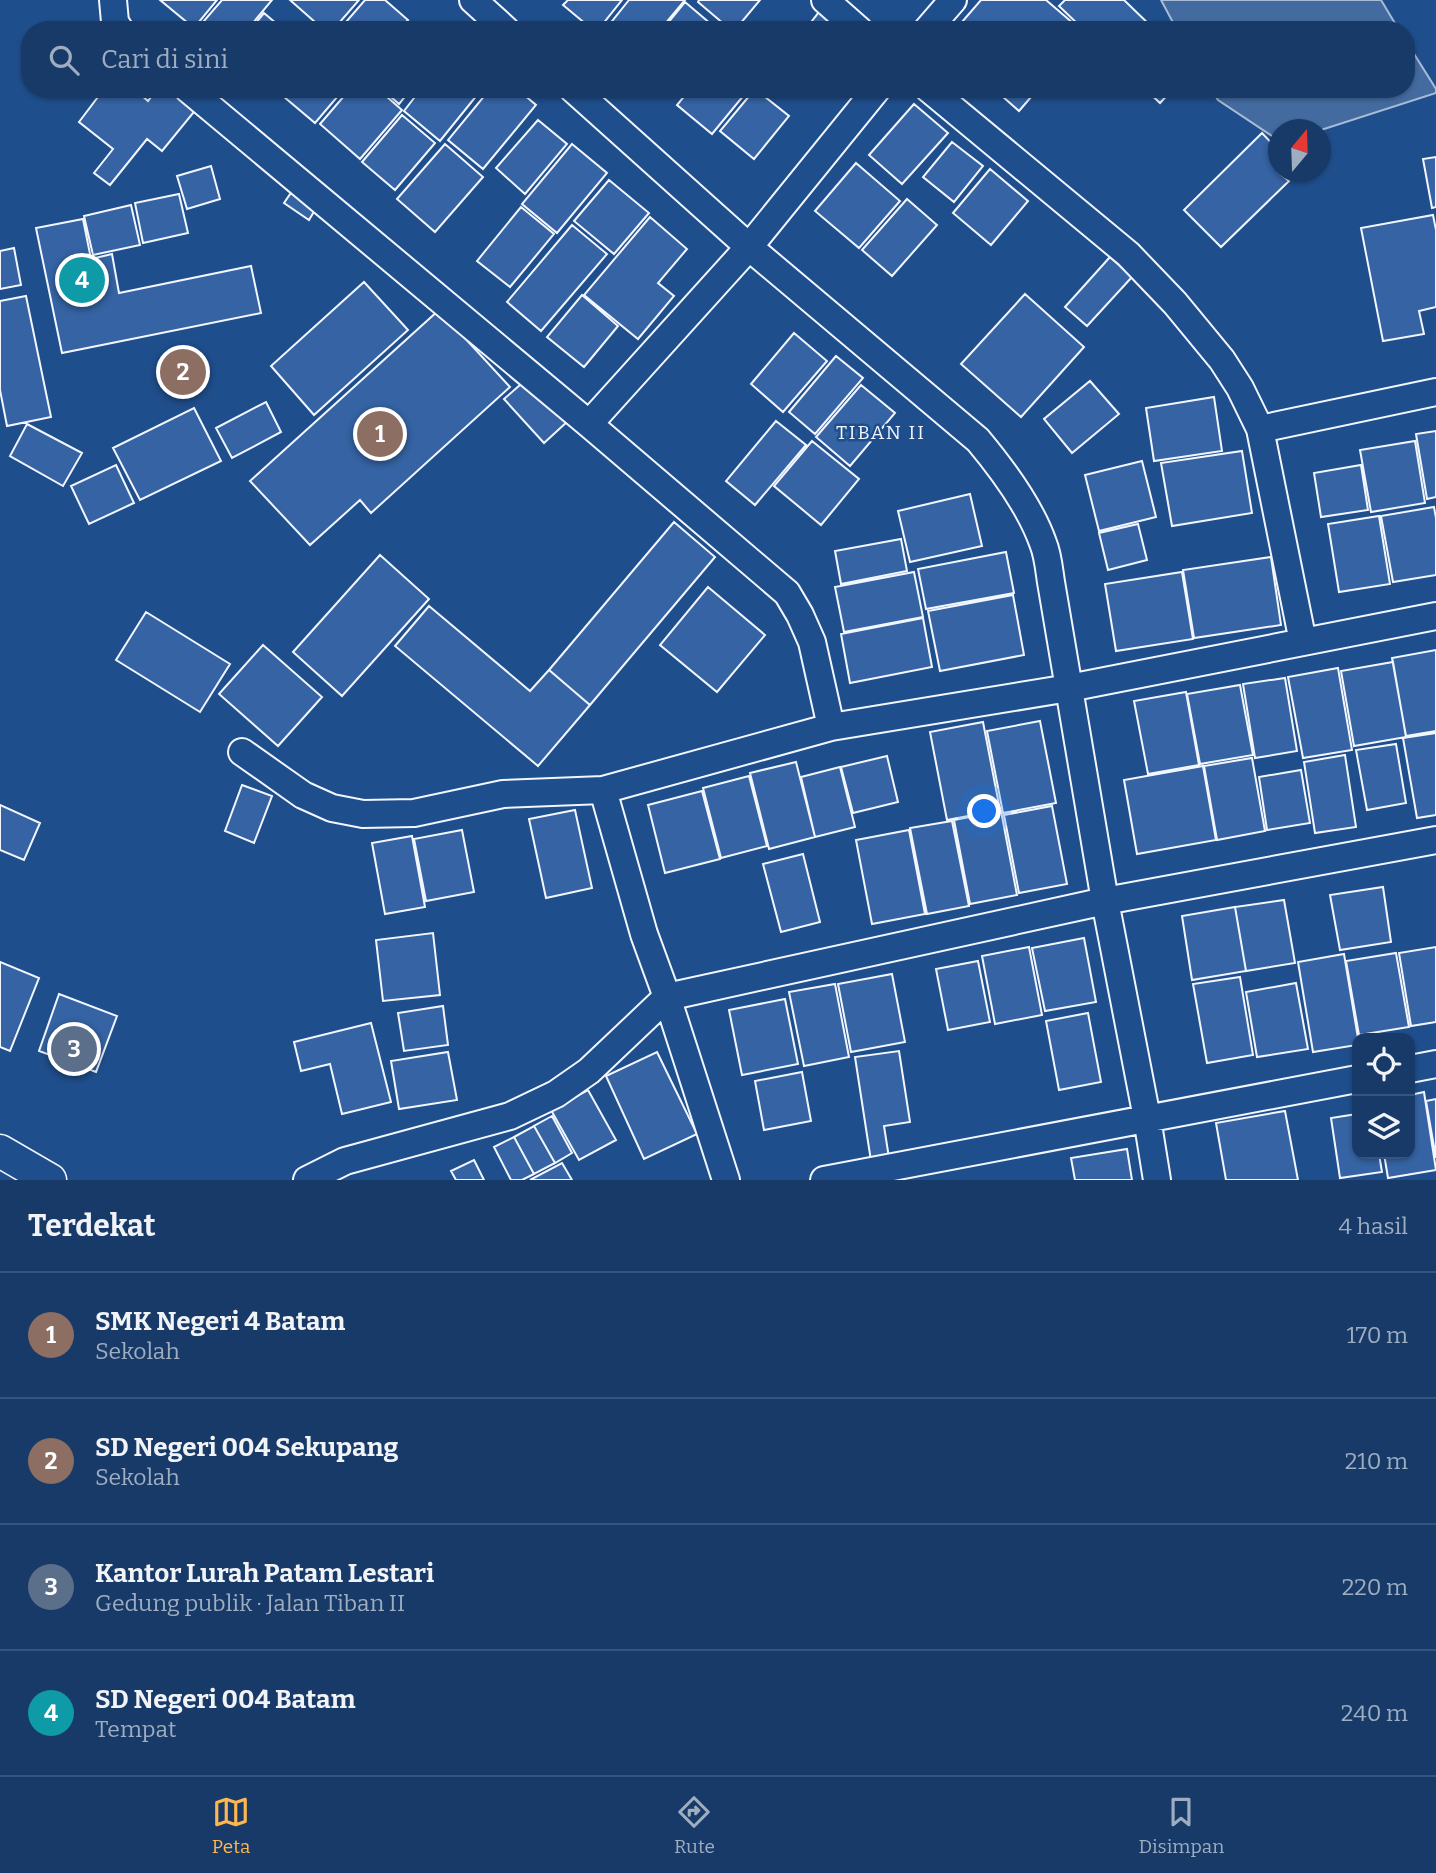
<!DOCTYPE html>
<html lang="id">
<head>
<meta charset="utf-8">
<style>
  :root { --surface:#173a69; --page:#244571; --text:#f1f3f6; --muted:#9eadc0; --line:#36547d; --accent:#ffb74d }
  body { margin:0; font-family:Bitter,serif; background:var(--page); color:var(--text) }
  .controls { position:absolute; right:21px; bottom:21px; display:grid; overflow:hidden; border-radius:14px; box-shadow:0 2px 5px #0004 }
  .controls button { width:63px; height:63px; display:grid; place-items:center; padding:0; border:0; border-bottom:2px solid var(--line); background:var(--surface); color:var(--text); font:35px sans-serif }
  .compass { position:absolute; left:1268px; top:119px; width:63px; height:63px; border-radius:50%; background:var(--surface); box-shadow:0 2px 5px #0004; rotate:19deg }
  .you { position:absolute; left:985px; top:812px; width:24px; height:24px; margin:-18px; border:5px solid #fff; border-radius:50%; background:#1a73e8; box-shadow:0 0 0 10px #1a73e833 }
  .badge { display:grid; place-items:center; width:46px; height:46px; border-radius:50%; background:var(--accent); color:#fff; font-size:23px; font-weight:700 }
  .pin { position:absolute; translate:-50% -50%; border:4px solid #fff; box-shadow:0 2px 7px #0006 }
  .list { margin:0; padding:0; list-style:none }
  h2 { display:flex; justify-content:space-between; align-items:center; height:91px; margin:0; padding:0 28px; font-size:30px }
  h2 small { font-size:23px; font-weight:400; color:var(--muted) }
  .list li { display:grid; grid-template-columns:46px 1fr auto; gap:21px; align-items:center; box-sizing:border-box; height:126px; padding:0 28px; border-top:2px solid var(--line) }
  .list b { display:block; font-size:26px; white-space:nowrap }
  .list p { margin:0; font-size:23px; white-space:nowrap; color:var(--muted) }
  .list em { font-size:23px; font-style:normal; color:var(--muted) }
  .icon { flex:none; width:38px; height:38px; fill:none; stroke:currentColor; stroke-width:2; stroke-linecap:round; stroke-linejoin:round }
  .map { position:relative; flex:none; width:1436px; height:1180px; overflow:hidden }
  .search { position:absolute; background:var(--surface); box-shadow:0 2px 5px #0004; left:21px; right:21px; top:21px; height:77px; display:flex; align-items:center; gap:18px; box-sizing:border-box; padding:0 24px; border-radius:28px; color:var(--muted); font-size:26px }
  .sheet { height:595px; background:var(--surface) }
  nav { display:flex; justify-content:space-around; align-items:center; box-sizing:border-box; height:98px; border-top:2px solid var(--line); background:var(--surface); font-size:19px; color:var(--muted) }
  nav a { display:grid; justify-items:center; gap:4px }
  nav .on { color:var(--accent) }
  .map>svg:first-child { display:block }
  .water { fill:#446ba0; stroke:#a8bbd7; stroke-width:2 }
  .building { fill:#3563a3; stroke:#f2f6ff; stroke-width:2 }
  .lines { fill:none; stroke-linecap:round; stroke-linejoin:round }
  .minor-casing { stroke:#f2f6ff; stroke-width:30 }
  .tertiary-casing { stroke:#f2f6ff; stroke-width:35 }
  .minor { stroke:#1f4e8c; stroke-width:26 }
  .tertiary { stroke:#1f4e8c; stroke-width:32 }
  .labels { text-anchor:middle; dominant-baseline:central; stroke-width:5; stroke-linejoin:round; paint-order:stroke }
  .neighbourhood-label { font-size:19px; letter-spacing:2px; fill:#f2f6ff; stroke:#1f4e8c }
</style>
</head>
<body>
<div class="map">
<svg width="1436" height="1180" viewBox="0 0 1436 1180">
  <rect width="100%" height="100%" fill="#1f4e8c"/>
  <path class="water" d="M1161 0H1381L1399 30H1177Z
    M1406 41 1436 89V93L1321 130H1278V140L1218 100 1211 89H1406Z"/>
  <path class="building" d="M160 0H217L194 28Z
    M222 0H272L247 30 197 29Z
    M290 0H359L333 30H324Z
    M365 0H385L408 20 399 30H339Z
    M568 0H622L598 30H593L563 5Z
    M629 0H685L660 30H605Z
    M699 0H760L735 30H731L698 2Z
    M981 0H1046L1081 30H955Z
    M1065 0H1124L1155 30H1084L1059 6Z
    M685 2 718 30H662Z
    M819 12 841 30H805Z
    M264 13 284 30H250Z
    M104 89H146L141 95 148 101 157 89H176L198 107 162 151 147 139 110 185 94 173 113 149 79 122Z
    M278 89H344L315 123 277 91Z
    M350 89H378L402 110 360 159 320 124Z
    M382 89H411L399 104Z
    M421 89H482L440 141 404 111Z
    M490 89H517L536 105 483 169 448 140Z
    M690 89H749L712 134 677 105Z
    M755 89 789 116 754 159 720 131Z
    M994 89H1038L1019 111Z
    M1145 89H1173L1160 103Z
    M914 104 948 133 902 184 869 155Z
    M402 115 435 143 395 190 362 162Z
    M538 120 567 144 525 194 496 168Z
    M1262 133 1278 150V172L1289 181 1221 247 1184 210Z
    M952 142 983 166 954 202 923 177Z
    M445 144 483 177 435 232 397 199Z
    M572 144 607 173 557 233 522 204Z
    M1436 157V207L1432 208 1423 159Z
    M856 163 900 201 859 248 815 211Z
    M211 166 220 199 187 209 177 176Z
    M990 169 1028 201 991 245 953 213Z
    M609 180 649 213 614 254 574 221Z
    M295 187 319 203 309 220 284 203Z
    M179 194 188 233 143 243 135 203Z
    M907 199 937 225 892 276 862 250Z
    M131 205 140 245 93 255 84 216Z
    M521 207 554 234 510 287 477 261Z
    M1433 215 1436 230V307L1419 311 1424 334 1383 341 1361 228Z
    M650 217 687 249 658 283 674 296 638 339 584 295Z
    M83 219 91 259 112 254 119 293 251 266 261 313 62 353 36 228Z
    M572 225 607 254 541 331 507 302Z
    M14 248 21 285 0 289V251Z
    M1110 257 1132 277 1087 326 1065 307Z
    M364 282 408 330 314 415 271 366Z
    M1025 294 1084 347 1021 417 961 364Z
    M582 295 618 326 584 367 547 337Z
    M26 296 51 417 7 426 0 390V301Z
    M439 310 510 387 371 513 360 500 310 545 250 481Z
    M794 333 827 361 783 412 751 384Z
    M836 356 863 378 815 434 789 412Z
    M528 378 568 421 544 443 504 399Z
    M1090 381 1119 414 1072 453 1044 419Z
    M861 385 895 413 850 466 816 437Z
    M1214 397 1222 451 1154 461 1146 408Z
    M266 402 281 432 232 458 216 428Z
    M194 408 221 461 140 500 113 448Z
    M776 421 806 445 755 505 726 481Z
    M27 424 82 453 63 486 10 456Z
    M1436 431V497L1427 499 1416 434Z
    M812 441 859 479 821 525 774 486Z
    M1415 441 1425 503 1371 512 1360 450Z
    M1242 451 1252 513 1172 526 1161 463Z
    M1142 461 1156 517 1099 531 1085 475Z
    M116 465 134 503 89 524 71 486Z
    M1361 465 1368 510 1321 517 1314 473Z
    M970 494 982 546 910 562 898 511Z
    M1434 507 1436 518V575L1393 582 1381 516Z
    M1379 516 1390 584 1339 592 1328 524Z
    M674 522 715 557 590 705 549 670Z
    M1138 524 1147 560 1108 570 1099 533Z
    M901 539 907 571 841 584 835 551Z
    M1006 552 1014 593 926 609 918 569Z
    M380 555 429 599 342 696 293 652Z
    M1271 557 1281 625 1194 638 1183 570Z
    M914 572 923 617 844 632 835 587Z
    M1182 572 1193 639 1116 651 1105 584Z
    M708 587 765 635 717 692 660 645Z
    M1013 595 1024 655 940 671 928 611Z
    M429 606 530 691 549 670 590 705 538 766 395 646Z
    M146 612 230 664 200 712 116 660Z
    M923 618 932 667 850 683 841 634Z
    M263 645 322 697 278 746 219 694Z
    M1436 650V731L1406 736 1392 658Z
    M1393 662 1406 737 1354 746 1341 671Z
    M1338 668 1352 750 1303 758 1288 677Z
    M1285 678 1297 751 1255 758 1243 684Z
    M1240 685 1253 755 1200 764 1187 694Z
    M1186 692 1199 765 1148 774 1134 701Z
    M1040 721 1056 803 1003 813 987 731Z
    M983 722 1000 810 947 820 930 732Z
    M1436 733V815L1417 818 1403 738Z
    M1396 744 1406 803 1367 810 1356 750Z
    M1345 755 1356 827 1315 833 1304 762Z
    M887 756 898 802 853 813 841 767Z
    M1252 758 1265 831 1217 840 1204 766Z
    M796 762 815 837 769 849 750 773Z
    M1203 766 1216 840 1137 854 1124 780Z
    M840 767 855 827 815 837 801 777Z
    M1301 770 1310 823 1267 830 1259 777Z
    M749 776 767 846 721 858 703 788Z
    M242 785 272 796 254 843 225 831Z
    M702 791 720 859 665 873 648 805Z
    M0 805 40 823 24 860 0 850Z
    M1052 806 1067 884 1019 893 1004 815Z
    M575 810 592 888 546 898 529 819Z
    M1001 811 1017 895 970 904 954 820Z
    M952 821 969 906 927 914 910 828Z
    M462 830 474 892 426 901 414 839Z
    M909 830 925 914 872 924 856 840Z
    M412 836 425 907 385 914 372 843Z
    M803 854 820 922 781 932 763 864Z
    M1383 887 1391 942 1340 950 1330 895Z
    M1284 900 1295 963 1246 971 1235 907Z
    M1235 907 1246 971 1192 980 1182 916Z
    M433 933 440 995 383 1001 376 940Z
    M1084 938 1096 1002 1045 1011 1032 948Z
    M1029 947 1042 1015 995 1024 982 956Z
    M1436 947V1022L1411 1026 1399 953Z
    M1396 953 1409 1027 1359 1035 1346 961Z
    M1344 954 1358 1038 1357 1045 1313 1052 1298 962Z
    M978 961 990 1022 948 1030 936 969Z
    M0 962 39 978 10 1051 0 1047Z
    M892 974 905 1042 851 1052 838 984Z
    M1240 977 1253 1055 1207 1063 1193 984Z
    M1296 983 1308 1049 1257 1057 1246 992Z
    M835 984 849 1057 804 1066 789 992Z
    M59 994 117 1016 96 1072 39 1051Z
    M785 999 798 1064 742 1075 729 1010Z
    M443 1006 448 1045 404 1051 398 1013Z
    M1088 1013 1101 1082 1059 1090 1046 1021Z
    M371 1023 391 1102 342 1114 330 1064 301 1071 294 1042Z
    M899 1051 910 1122 884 1126 889 1158 871 1161 855 1057Z
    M448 1052 457 1100 399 1109 391 1061Z
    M657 1052 697 1134 644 1159 606 1076Z
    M802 1072 811 1121 764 1130 755 1081Z
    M588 1090 616 1140 579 1160 551 1110Z
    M1424 1092 1436 1170 1388 1178 1384 1154H1410V1095Z
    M1436 1099V1158L1426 1101Z
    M1285 1111 1298 1180H1226L1216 1123Z
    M1357 1114V1154H1379L1382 1172 1340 1178 1331 1118Z
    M552 1116 572 1153 555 1163 534 1126Z
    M534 1126 555 1163 534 1174 514 1137Z
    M514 1137 534 1174 522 1180H511L494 1147Z
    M1127 1149 1132 1180H1075L1071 1158Z
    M474 1160 484 1180H456L451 1171Z
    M562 1163 572 1180H530Z"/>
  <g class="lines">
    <g class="minor-casing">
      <path id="minor" d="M113 0 115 22 120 30
        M473 0 506 30
        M825 0 859 30
        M927 30 953 0
        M188 89 589 424 787 593 800 615 812 642 831 727
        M573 89 749 247 978 440C1003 470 1030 506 1043 543 1048 555 1049 569 1051 582L1105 901 1147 1118 1157 1180
        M929 89 1128 254 1175 303 1222 360 1240 388 1260 429 1303 642
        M589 424 749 247 877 89
        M1260 429 1436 392
        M242 752 303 795 332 808 363 814 414 813 503 794 603 790 831 727 1069 688 1436 616
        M603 790 644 934 667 997 726 1180
        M1410 1069 1436 1064
        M307 1180 345 1161 510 1116 556 1094 589 1071 667 997 1105 901 1436 840
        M824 1180 1357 1079"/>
    </g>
    <g class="tertiary-casing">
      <path id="tertiary" d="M0 1151 50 1180"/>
    </g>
    <use href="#minor" class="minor"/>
    <use href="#tertiary" class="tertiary"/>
  </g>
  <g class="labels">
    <g class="neighbourhood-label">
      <text x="881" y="432">TIBAN II</text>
    </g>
  </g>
</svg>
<div class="controls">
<button><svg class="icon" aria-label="locate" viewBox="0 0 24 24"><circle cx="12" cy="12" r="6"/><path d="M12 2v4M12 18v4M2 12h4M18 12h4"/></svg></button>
<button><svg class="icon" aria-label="layers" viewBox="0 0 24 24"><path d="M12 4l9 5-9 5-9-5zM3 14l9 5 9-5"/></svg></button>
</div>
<svg class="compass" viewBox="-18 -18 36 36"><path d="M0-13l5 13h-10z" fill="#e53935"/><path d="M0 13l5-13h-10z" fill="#9eadc0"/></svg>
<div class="you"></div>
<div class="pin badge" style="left:380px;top:434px;background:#8d6e63">1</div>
<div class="pin badge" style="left:183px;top:372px;background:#8d6e63">2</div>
<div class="pin badge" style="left:74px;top:1049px;background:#5c6f8a">3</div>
<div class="pin badge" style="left:82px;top:280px;background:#0f9aa8">4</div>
<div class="search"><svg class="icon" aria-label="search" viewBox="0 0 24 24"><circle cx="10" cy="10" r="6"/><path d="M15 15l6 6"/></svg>Cari di sini</div>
</div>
<section class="sheet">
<h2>Terdekat<small>4 hasil</small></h2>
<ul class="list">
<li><span class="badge" style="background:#8d6e63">1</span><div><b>SMK Negeri 4 Batam</b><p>Sekolah</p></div><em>170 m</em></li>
<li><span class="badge" style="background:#8d6e63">2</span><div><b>SD Negeri 004 Sekupang</b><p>Sekolah</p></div><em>210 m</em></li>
<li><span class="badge" style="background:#5c6f8a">3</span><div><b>Kantor Lurah Patam Lestari</b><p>Gedung publik · Jalan Tiban II</p></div><em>220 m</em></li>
<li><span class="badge" style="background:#0f9aa8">4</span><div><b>SD Negeri 004 Batam</b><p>Tempat</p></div><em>240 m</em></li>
</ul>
</section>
<nav>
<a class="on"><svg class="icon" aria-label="map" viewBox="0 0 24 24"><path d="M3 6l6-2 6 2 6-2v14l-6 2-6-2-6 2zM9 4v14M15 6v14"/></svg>Peta</a>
<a><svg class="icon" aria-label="directions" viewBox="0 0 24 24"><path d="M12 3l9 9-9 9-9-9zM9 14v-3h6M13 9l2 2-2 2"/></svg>Rute</a>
<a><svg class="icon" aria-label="saved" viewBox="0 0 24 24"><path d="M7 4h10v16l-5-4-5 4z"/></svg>Disimpan</a>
</nav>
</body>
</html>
